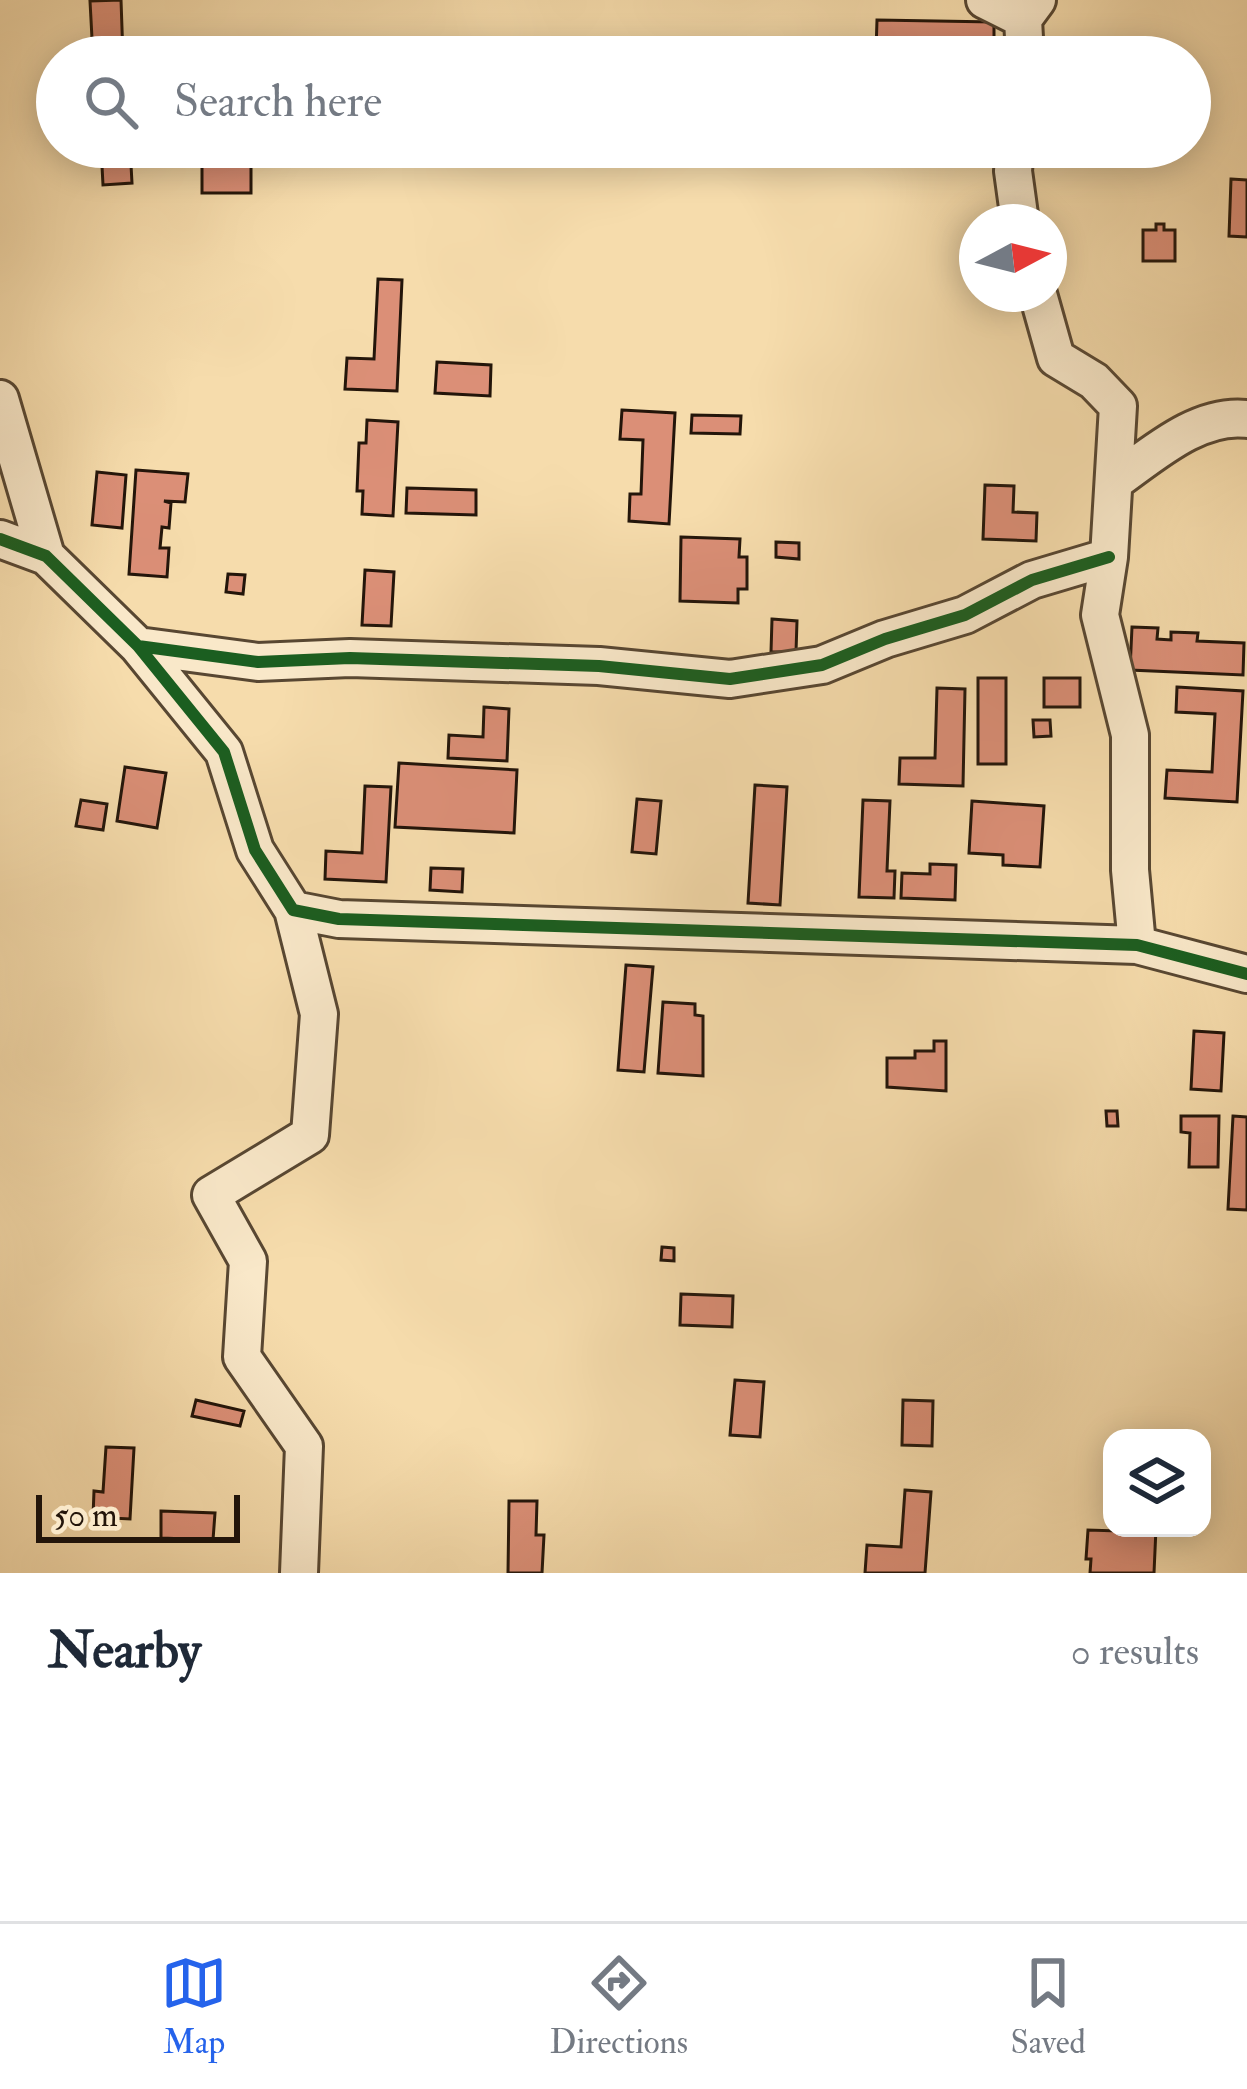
<!DOCTYPE html>
<html lang="en">
<head>
<meta charset="utf-8">
<style>
  :root { --surface:#fff; --page:#f2f2f3; --text:#1f2937; --muted:#747a83; --line:#e0e1e3; --accent:#2563eb }
  body { margin:0; font-family:"IM FELL Double Pica",serif; background:var(--page); color:var(--text) }
  .controls { position:absolute; right:36px; bottom:36px; display:grid; overflow:hidden; border-radius:24px; box-shadow:0 6px 30px #0003 }
  .controls button { width:108px; height:108px; display:grid; place-items:center; padding:0; border:0; border-bottom:3px solid var(--line); background:var(--surface); color:var(--text); font:60px sans-serif }
  .compass { position:absolute; left:959px; top:204px; width:108px; height:108px; border-radius:50%; background:var(--surface); box-shadow:0 6px 30px #0003; rotate:83deg }
  .scale { position:absolute; left:36px; bottom:30px; width:204px; box-sizing:border-box; padding-left:12px; border:6px solid #23150a; border-top:0; font-size:33px; line-height:42px; white-space:nowrap; color:#23150a; -webkit-text-stroke:9px #f9e8c9; paint-order:stroke }
  .list { margin:0; padding:0; list-style:none }
  h2 { display:flex; justify-content:space-between; align-items:center; height:156px; margin:0; padding:0 48px; font-size:51px }
  h2 small { font-size:39px; font-weight:400; color:var(--muted) }
  .icon { flex:none; width:66px; height:66px; fill:none; stroke:currentColor; stroke-width:2; stroke-linecap:round; stroke-linejoin:round }
  .map { position:relative; flex:none; width:1247px; height:1573px; overflow:hidden }
  .search { position:absolute; background:var(--surface); box-shadow:0 6px 30px #0003; left:36px; right:36px; top:36px; height:132px; display:flex; align-items:center; gap:30px; box-sizing:border-box; padding:0 42px; border-radius:66px; color:var(--muted); font-size:45px }
  .sheet { height:348px; background:var(--surface) }
  nav { display:flex; justify-content:space-around; align-items:center; box-sizing:border-box; height:168px; border-top:3px solid var(--line); background:var(--surface); font-size:33px; color:var(--muted) }
  nav a { display:grid; justify-items:center; gap:6px }
  nav .on { color:var(--accent) }
  .map>svg:first-child { display:block }
  .building { fill:#db8f77; stroke:#23150a; stroke-width:3 }
  .lines { fill:none; stroke-linecap:round; stroke-linejoin:round }
  .minor-casing { stroke:#584732; stroke-width:42 }
  .minor { stroke:#f9e8c9; stroke-width:36 }
  .cycleway-casing { stroke:#f9e8c9; stroke-width:20 }
  .cycleway { stroke:#1b5e20; stroke-width:12 }
</style>
</head>
<body>
<div class="map">
<svg width="1247" height="1573" viewBox="0 0 1247 1573">
  <rect width="100%" height="100%" fill="#f6dcac"/>
  <filter id="stains"><feTurbulence type="fractalNoise" baseFrequency=".00167" numOctaves="4"/><feColorMatrix values="0 0 0 0 .2 0 0 0 0 .09 0 0 0 0 .02 0 0 0 .5 -.17"/></filter>
  <radialGradient id="worn" r=".72"><stop offset=".6" stop-color="#630" stop-opacity="0"/><stop offset="1" stop-color="#630" stop-opacity=".3"/></radialGradient>
  <path class="building" d="M121 0 123 57H93L90 1Z
    M877 20 994 22V57L876 51Z
    M101 147H130L132 183 103 185Z
    M202 147H251V193H202Z
    M1231 179 1247 180V237L1229 236Z
    M1156 224H1164V230H1175V261H1143V230H1156Z
    M378 279 402 280 397 391 345 389 347 358 374 359Z
    M437 362 491 365 490 396 435 393Z
    M622 410 675 413 669 524 629 521 630 494H641L643 440 620 439Z
    M692 415 741 416 740 434 691 433Z
    M367 420 398 422 393 516 362 514 363 491H357L359 443H366Z
    M136 470 188 474 185 502 164 501 171 503 169 528 162 527 160 548H169L167 577 129 574Z
    M97 472 126 475 122 528 92 525Z
    M985 485 1014 486 1013 512 1037 513 1036 541 983 539Z
    M407 488 476 490V515L406 513Z
    M681 537 740 539 739 557H747V589H738V603L680 601Z
    M776 542 799 543V559L776 557Z
    M365 570 394 572 391 626 362 625Z
    M228 574 245 575 243 594 226 592Z
    M772 619 797 621 796 652H771Z
    M1132 627 1158 628 1157 639 1171 640V632L1198 633 1197 641 1244 643 1243 675 1130 670Z
    M978 678H1006V764H978Z
    M1044 678H1080V707H1044Z
    M1177 687 1243 691 1237 802 1165 798 1167 770 1212 772 1215 714 1176 712Z
    M937 688 965 689 963 786 899 784 900 758H935Z
    M484 707 509 709 507 761 448 758 449 735 483 737Z
    M1033 720H1050L1051 736 1034 737Z
    M399 763 517 770 514 833 395 827Z
    M125 767 166 773 157 828 117 821Z
    M755 785 787 787 780 905 748 903Z
    M365 786 391 787 386 882 325 879 326 851 362 853Z
    M637 799 661 801 656 854 632 852Z
    M81 800 107 804 103 830 76 826Z
    M863 800 890 801 887 871H895L894 898 859 897Z
    M972 801 1044 806 1040 867 1003 865V855L969 853Z
    M930 864 956 865 955 900 901 898 902 873 930 874Z
    M431 868 463 869 462 892 430 890Z
    M626 965 653 967 644 1072 618 1070Z
    M663 1002 695 1004V1015L703 1016V1076L658 1073Z
    M1194 1031 1224 1033 1221 1091 1191 1089Z
    M934 1041H946V1091L887 1087V1058H915V1051H934Z
    M1106 1111H1117L1118 1126H1107Z
    M1181 1116H1219L1218 1167H1189L1190 1133 1181 1132Z
    M1233 1116 1247 1117V1210L1228 1209Z
    M662 1247 674 1248V1261L661 1260Z
    M681 1294 733 1296 732 1327 680 1325Z
    M735 1380 764 1382 760 1437 730 1435Z
    M196 1400 244 1411 240 1426 192 1416Z
    M903 1400 933 1401 932 1446 902 1445Z
    M106 1447 134 1448 130 1519 93 1517 94 1491 103 1492Z
    M905 1490 931 1492 925 1573H865L867 1545 901 1547Z
    M509 1501H537L536 1535H544L542 1573H508Z
    M161 1511 215 1513 213 1540 161 1538Z
    M1118 1528H1156L1154 1573H1090L1091 1559H1086L1088 1530 1118 1531Z"/>
  <g class="lines">
    <g class="minor-casing">
      <path id="minor" d="M985 0 1023 19
        M1025 57 1023 19 1037 0
        M1015 147 1013 171 1020 222
        M1038 294 1056 358 1094 381 1118 406 1109 557 1100 615 1130 735V870L1137 945
        M0 399 46 556
        M1115 481C1152 455 1198 413 1247 419
        M0 539 46 556 138 646 224 752 255 850 293 910 339 919 1137 945 1247 974
        M138 646 258 662 350 658 599 666 730 679 822 665 885 639 965 615 1032 580 1109 557
        M293 910 319 1014 310 1135 211 1195 248 1261 242 1357 304 1446 299 1573"/>
    </g>
    <use href="#minor" class="minor"/>
    <g class="cycleway-casing">
      <path id="cycleway" d="M0 539 46 556 138 646 224 752 255 850 293 910 339 919 1137 945 1247 974
        M138 646 258 662 350 658 599 666 730 679 822 665 885 639 965 615 1032 580 1109 557"/>
    </g>
    <use href="#cycleway" class="cycleway"/>
  </g>
  <rect width="100%" height="100%" filter="url(#stains)"/>
  <rect width="100%" height="100%" fill="url(#worn)"/>
</svg>
<div class="controls">
<button><svg class="icon" aria-label="layers" viewBox="0 0 24 24"><path d="M12 4l9 5-9 5-9-5zM3 14l9 5 9-5"/></svg></button>
</div>
<svg class="compass" viewBox="-18 -18 36 36"><path d="M0-13l5 13h-10z" fill="#e53935"/><path d="M0 13l5-13h-10z" fill="#747a83"/></svg>
<div class="scale">50 m</div>
<div class="search"><svg class="icon" aria-label="search" viewBox="0 0 24 24"><circle cx="10" cy="10" r="6"/><path d="M15 15l6 6"/></svg>Search here</div>
</div>
<section class="sheet">
<h2>Nearby<small>0 results</small></h2>
<ul class="list">
</ul>
</section>
<nav>
<a class="on"><svg class="icon" aria-label="map" viewBox="0 0 24 24"><path d="M3 6l6-2 6 2 6-2v14l-6 2-6-2-6 2zM9 4v14M15 6v14"/></svg>Map</a>
<a><svg class="icon" aria-label="directions" viewBox="0 0 24 24"><path d="M12 3l9 9-9 9-9-9zM9 14v-3h6M13 9l2 2-2 2"/></svg>Directions</a>
<a><svg class="icon" aria-label="saved" viewBox="0 0 24 24"><path d="M7 4h10v16l-5-4-5 4z"/></svg>Saved</a>
</nav>
</body>
</html>
